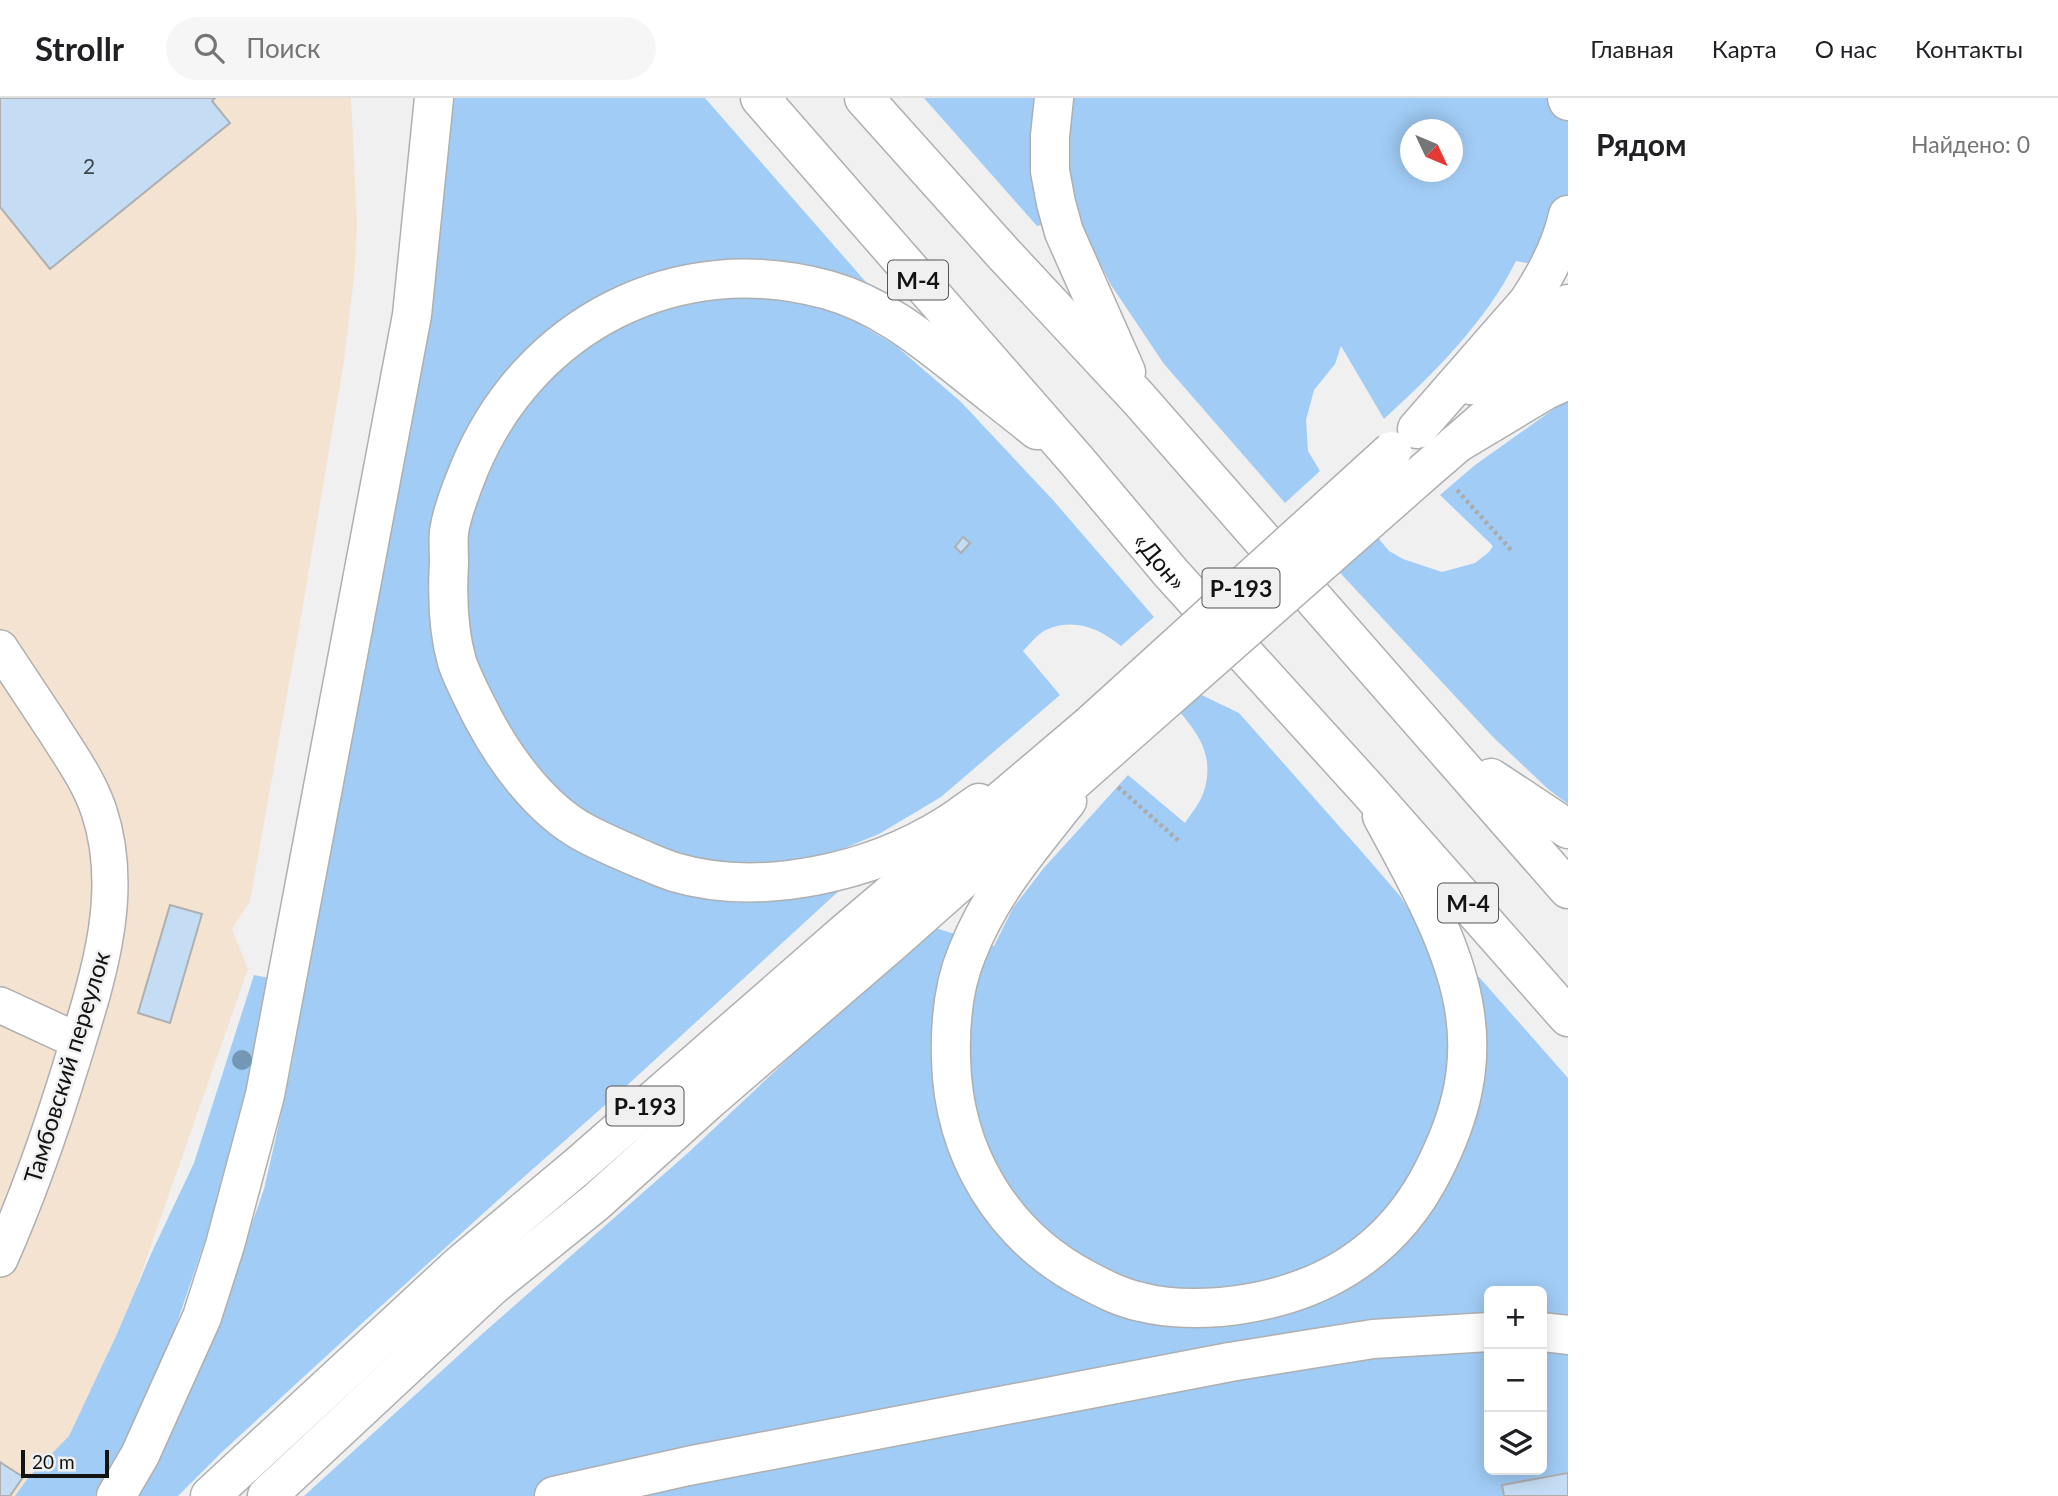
<!DOCTYPE html>
<html lang="ru">
<head>
<meta charset="utf-8">
<style>
  :root { --surface:#fff; --page:#f6f6f6; --text:#202124; --muted:#757577; --line:#e0e0e0 }
  body { margin:0; font-family:Lato,sans-serif; background:var(--page); color:var(--text) }
  .controls { position:absolute; right:21px; bottom:21px; display:grid; overflow:hidden; border-radius:10px; box-shadow:0 4px 18px #0003 }
  .controls button { width:63px; height:63px; display:grid; place-items:center; padding:0; border:0; border-bottom:2px solid var(--line); background:var(--surface); color:var(--text); font:35px sans-serif }
  .compass { position:absolute; left:1400px; top:21px; width:63px; height:63px; border-radius:50%; background:var(--surface); box-shadow:0 4px 18px #0003; rotate:134deg }
  .scale { position:absolute; left:21px; bottom:18px; width:88px; box-sizing:border-box; padding-left:7px; border:4px solid #121313; border-top:0; font-size:19px; line-height:24px; white-space:nowrap; color:#121313; -webkit-text-stroke:5px #f0f0f1; paint-order:stroke }
  .list { margin:0; padding:0; list-style:none }
  h2 { display:flex; justify-content:space-between; align-items:center; height:91px; margin:0; padding:0 28px; font-size:30px }
  h2 small { font-size:23px; font-weight:400; color:var(--muted) }
  .icon { flex:none; width:38px; height:38px; fill:none; stroke:currentColor; stroke-width:2; stroke-linecap:round; stroke-linejoin:round }
  .map { position:relative; flex:none; width:1568px; height:1398px; overflow:hidden }
  header { display:flex; align-items:center; gap:42px; box-sizing:border-box; height:98px; padding:0 35px; background:var(--surface); border-bottom:2px solid var(--line) }
  header strong { font-size:33px }
  nav { display:flex; gap:38px; margin-inline-start:auto; font-size:24px }
  .search { width:490px; height:63px; background:var(--page); display:flex; align-items:center; gap:18px; box-sizing:border-box; padding:0 24px; border-radius:38px; color:var(--muted); font-size:26px }
  main { display:flex }
  aside { flex:1; background:var(--surface) }
  .map>svg:first-child { display:block }
  .commercial { fill:#f5e3d2 }
  .green { fill:#a1ccf5; fill-rule:evenodd }
  .building { fill:#c5ddf4; stroke:#aeafb0; stroke-width:2 }
  .lines { fill:none; stroke-linecap:round; stroke-linejoin:round }
  .street-casing { stroke:#aeafb0; stroke-width:38 }
  .primary-casing { stroke:#aeafb0; stroke-width:41 }
  .highway-casing { stroke:#aeafb0; stroke-width:41 }
  .path { stroke:#ababac; stroke-width:4.5; stroke-dasharray:3.5 3.5; stroke-linecap:butt }
  .street { stroke:#fff; stroke-width:35 }
  .primary { stroke:#fff; stroke-width:38 }
  .highway { stroke:#fff; stroke-width:38 }
  .highway-bridge-casing { stroke:#aeafb0; stroke-width:41; stroke-linecap:butt }
  .highway-bridge { stroke:#fff; stroke-width:38 }
  .tree { fill:#7398b5 }
  .labels { text-anchor:middle; dominant-baseline:central; stroke-width:5; stroke-linejoin:round; paint-order:stroke }
  .number-label { font-size:21px; fill:#3f464b }
  .shield { fill:#f0f0f1; stroke:#555556; stroke-width:2 }
  .shield-label { font-size:23px; font-weight:bold; fill:#121313 }
  .street-label { font-size:24px; fill:#121313; stroke:#f0f0f1 }
</style>
</head>
<body>
<header>
<strong>Strollr</strong>
<div class="search"><svg class="icon" aria-label="search" viewBox="0 0 24 24"><circle cx="10" cy="10" r="6"/><path d="M15 15l6 6"/></svg>Поиск</div>
<nav><a>Главная</a><a>Карта</a><a>О нас</a><a>Контакты</a></nav>
</header>
<main>
<div class="map">
<svg width="1568" height="1398" viewBox="0 0 1568 1398">
  <rect width="100%" height="100%" fill="#f0f0f1"/>
  <path class="commercial" d="M0 0H351L357 123 355 171 344 263 301 519 250 803 232 831 248 871 79 1353 55 1398H0Z"/>
  <path class="green" d="M452 0H705L872 191 861 227 895 247 961 304 1052 401 1154 519 1121 548C1100 531 1075 520 1048 531 1039 534 1030 546 1023 553L1060 597 941 699 879 736 830 756 841 791 622 992 508 1093 359 1228 222 1354 178 1398H135L238 1165 264 1091 276 1039 291 970 325 779Z
    M924 0H1568V173L1516 163C1485 225 1434 275 1384 321L1341 248 1335 266 1314 292 1306 322 1308 353 1320 373 1285 405 1164 266 1111 187 1077 120 1037 128ZM1410 32H1452V74H1410Z
    M1568 301V706L1548 691 1494 640 1330 464 1370 430 1389 453 1403 461 1442 474 1475 465 1489 454 1493 448 1440 397 1475 367Z
    M1185 589 1239 615 1362 754 1400 798 1418 826 1443 886 1479 879 1568 980V1398H304L481 1237 689 1054 929 828 994 848 1013 810 1043 771 1128 677 1185 725C1191 716 1199 706 1203 696 1217 656 1196 632 1170 603ZM1489 1193H1542V1372H1489Z
    M254 877 270 880 252 966 217 1108 171 1242 129 1341 95 1398H15L28 1380 69 1338 117 1236 151 1156 194 1065Z"/>
  <path class="building" d="M0 0H215L212 3 230 25 50 171 0 109Z
    M963 439 970 445 961 455 955 449Z
    M170 807 202 816 170 925 138 915Z
    M0 1364 23 1379 10 1398H0Z
    M1568 1375V1398H1504L1502 1387Z"/>
  <g class="lines">
    <g class="street-casing">
      <path id="street" d="M0 550C18 577 35 603 53 630 70 657 89 683 99 713 127 798 96 885 71 967 51 1032 28 1098 0 1161
        M0 907 78 943"/>
    </g>
    <g class="primary-casing">
      <path id="primary" d="M1470 287 1568 206
        M1416 381 1568 249
        M1067 703C1028 752 990 796 967 855 953 888 950 926 951 961 953 1055 1002 1137 1085 1181 1102 1190 1121 1200 1141 1204 1167 1211 1195 1211 1221 1209 1314 1200 1390 1158 1433 1073 1461 1018 1475 966 1463 904 1451 840 1413 776 1382 718
        M979 705C968 712 958 721 947 727 872 774 761 800 674 774 665 771 655 767 646 763 625 754 603 745 583 734 541 711 505 662 483 620 474 602 464 584 457 564 448 532 447 498 449 465 449 455 448 444 449 434 452 413 462 389 470 369 530 226 678 150 828 192 878 206 919 238 959 270 985 291 1011 311 1037 332"/>
    </g>
    <g class="highway-casing">
      <g id="highway">
        <path id="s1" d="M760 0 1077 363 1171 475 1368 692 1568 919"/>
        <path d="M864 0 1002 154 1139 301 1568 791"/>
        <path d="M1054 0 1050 38V73L1056 105 1064 134 1126 274"/>
        <path d="M1567 0 1568 3"/>
        <path d="M1417 331 1528 204C1546 177 1561 149 1568 117"/>
        <path d="M1456 346 1546 292 1568 282"/>
        <path d="M1491 680 1568 731"/>
        <path d="M1542 1234 1568 1237"/>
        <path d="M116 1398 140 1357 202 1219 225 1147 265 997 412 217 434 0"/>
        <path d="M210 1398 461 1166 578 1068 846 834 1089 628"/>
        <path d="M267 1398 492 1188 596 1104 710 1001 892 844 1111 650"/>
        <path d="M554 1398 688 1368 1230 1264 1373 1241 1489 1234"/>
      </g>
    </g>
    <path class="path" d="M1457 392 1512 453
      M1118 689 1180 744"/>
    <use href="#street" class="street"/>
    <use href="#primary" class="primary"/>
    <use href="#highway" class="highway"/>
    <g class="highway-bridge-casing">
      <path id="highway-bridge" d="M1089 628 1392 353
        M1111 650 1416 381"/>
    </g>
    <use href="#highway-bridge" class="highway-bridge"/>
  </g>
  <circle class="tree" cx="242" cy="962" r="10"/>
  <g class="labels">
    <g class="number-label">
      <text x="89" y="67">2</text>
    </g>
    <g class="shield">
      <rect x="888" y="162.5" width="60" height="39" rx="5"/>
      <rect x="1202.5" y="470.5" width="77" height="39" rx="5"/>
      <rect x="1438" y="785.5" width="60" height="39" rx="5"/>
      <rect x="606.5" y="988.5" width="77" height="39" rx="5"/>
    </g>
    <g class="shield-label">
      <text x="918" y="182">М-4</text>
      <text x="1241" y="490">Р-193</text>
      <text x="1468" y="805">М-4</text>
      <text x="645" y="1008">Р-193</text>
    </g>
    <g class="street-label">
      <text stroke="none"><textPath href="#s1" startOffset="612">«Дон»</textPath></text>
      <text transform="translate(66 969) rotate(-73)">Тамбовский переулок</text>
    </g>
  </g>
</svg>
<div class="controls">
<button>+</button>
<button>−</button>
<button><svg class="icon" aria-label="layers" viewBox="0 0 24 24"><path d="M12 4l9 5-9 5-9-5zM3 14l9 5 9-5"/></svg></button>
</div>
<svg class="compass" viewBox="-18 -18 36 36"><path d="M0-13l5 13h-10z" fill="#e53935"/><path d="M0 13l5-13h-10z" fill="#757577"/></svg>
<div class="scale">20 m</div>
</div>
<aside>
<h2>Рядом<small>Найдено: 0</small></h2>
<ul class="list">
</ul>
</aside>
</main>
</body>
</html>
